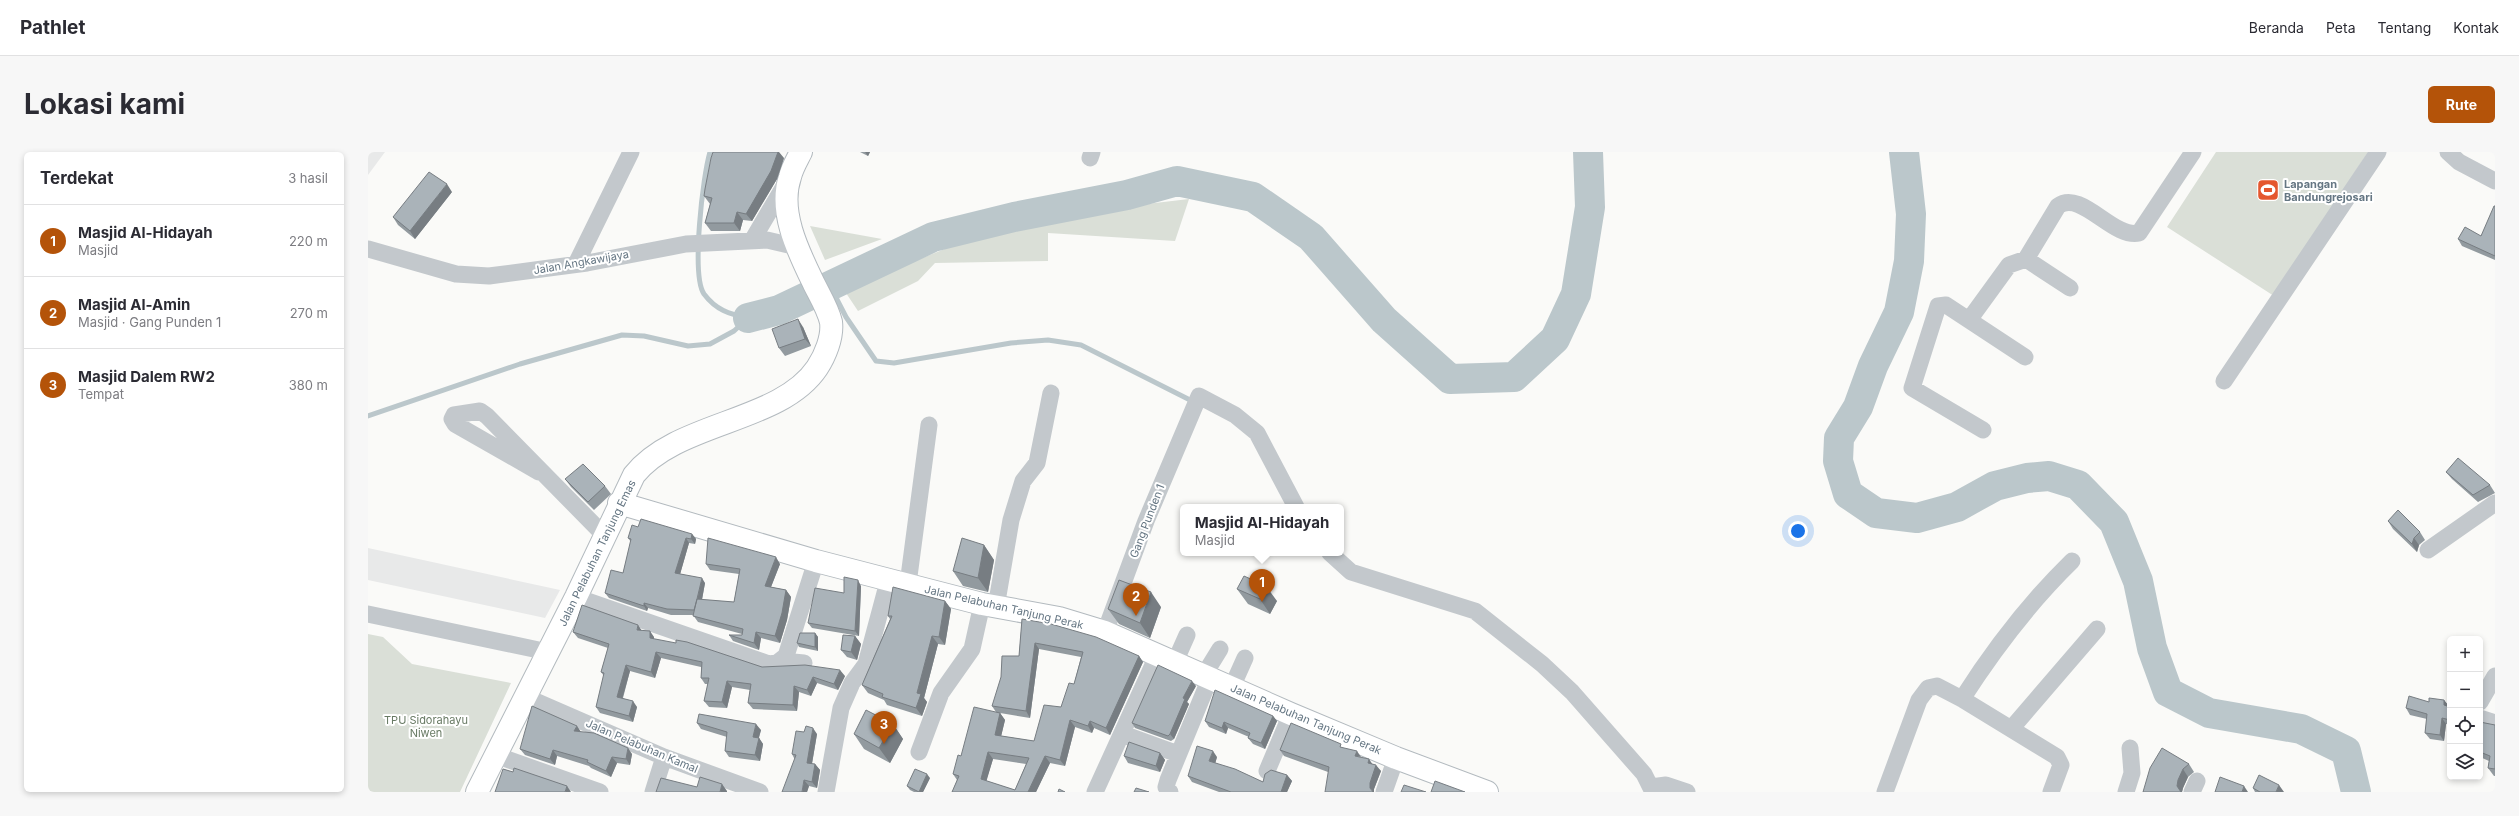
<!DOCTYPE html>
<html lang="id">
<head>
<meta charset="utf-8">
<style>
  :root { --surface:#fff; --page:#f7f7f7; --text:#2b2b33; --muted:#7c7c81; --line:#e1e1e2; --accent:#b45309 }
  body { margin:0; font-family:Inter,sans-serif; background:var(--page); color:var(--text) }
  .controls { position:absolute; right:12px; bottom:12px; display:grid; overflow:hidden; border-radius:6px; box-shadow:0 2px 6px #0003 }
  .controls button { width:36px; height:36px; display:grid; place-items:center; padding:0; border:0; border-bottom:1px solid var(--line); background:var(--surface); color:var(--text); font:20px sans-serif }
  .you { position:absolute; left:1430px; top:379px; width:14px; height:14px; margin:-10px; border:3px solid #fff; border-radius:50%; background:#1a73e8; box-shadow:0 0 0 6px #1a73e833 }
  .badge { display:grid; place-items:center; width:26px; height:26px; border-radius:50%; background:var(--accent); color:#fff; font-size:13px; font-weight:700 }
  .pin { position:absolute; translate:-50% -33px; filter:drop-shadow(0 1px 2px #0008) }
  .pin::after { content:''; position:absolute; top:21px; width:14px; height:12px; background:inherit; clip-path:polygon(0 0,100% 0,50% 100%) }
  .popup { position:absolute; left:812px; top:352px; width:164px; height:52px; box-sizing:border-box; display:grid; place-content:center; border-radius:6px; background:var(--surface); filter:drop-shadow(0 1px 3px #0005); font-size:13px; white-space:nowrap; color:var(--muted) }
  .popup b { font-size:15px; color:var(--text) }
  .popup::after { content:''; position:absolute; left:50%; top:100%; margin-left:-8px; border:8px solid transparent; border-top-color:var(--surface) }
  .list { margin:0; padding:0; list-style:none }
  h2 { display:flex; justify-content:space-between; align-items:center; height:52px; margin:0; padding:0 16px; font-size:17px }
  h2 small { font-size:13px; font-weight:400; color:var(--muted) }
  .list li { display:grid; grid-template-columns:26px 1fr auto; gap:12px; align-items:center; box-sizing:border-box; height:72px; padding:0 16px; border-top:1px solid var(--line) }
  .list b { display:block; font-size:15px; white-space:nowrap }
  .list p { margin:0; font-size:13px; white-space:nowrap; color:var(--muted) }
  .list em { font-size:13px; font-style:normal; color:var(--muted) }
  .icon { flex:none; width:22px; height:22px; fill:none; stroke:currentColor; stroke-width:2; stroke-linecap:round; stroke-linejoin:round }
  .map { position:relative; flex:none; width:2127px; height:640px; overflow:hidden; border-radius:6px }
  header { display:flex; align-items:center; gap:24px; box-sizing:border-box; height:56px; padding:0 20px; background:var(--surface); border-bottom:1px solid var(--line) }
  header strong { font-size:19px }
  nav { display:flex; gap:22px; margin-inline-start:auto; font-size:14px }
  .intro { display:flex; align-items:center; justify-content:space-between; box-sizing:border-box; height:96px; padding:0 24px }
  h1 { margin:0; font-size:28px }
  .button { padding:10px 18px; border-radius:6px; background:var(--accent); color:#fff; font-size:14px; font-weight:700 }
  main { display:flex; gap:24px; padding:0 24px }
  aside { flex:1; background:var(--surface); border-radius:6px; box-shadow:0 2px 6px #0003 }
  .map>svg:first-child { display:block }
  .built { fill:#e8e9e9 }
  .green { fill:#dadfd7 }
  .lines { fill:none; stroke-linecap:round; stroke-linejoin:round }
  .stream { stroke:#bbc7cb; stroke-width:5 }
  .river { stroke:#bbc7cb; stroke-width:30 }
  .secondary-casing { stroke:#b3babf; stroke-width:24 }
  .street { stroke:#c3c8cc; stroke-width:17 }
  .secondary { stroke:#fff; stroke-width:22 }
  .wall { fill:#929a9f; fill-rule:evenodd }
  .shaded-wall { fill:#777d82 }
  .building { fill:#aab3b9; stroke:#777d82; fill-rule:evenodd }
  .labels { text-anchor:middle; dominant-baseline:central; stroke-width:4; stroke-linejoin:round; paint-order:stroke }
  .poi-label { font-size:11px; font-weight:bold; fill:#657683; stroke:#fff; text-anchor:start }
  .street-label { font-size:11px; fill:#657683; stroke:#fff }
  .park-label { font-size:11px; fill:#687a64; stroke:#fff }
</style>
</head>
<body>
<header>
<strong>Pathlet</strong>
<nav><a>Beranda</a><a>Peta</a><a>Tentang</a><a>Kontak</a></nav>
</header>
<div class="intro"><h1>Lokasi kami</h1><a class="button">Rute</a></div>
<main>
<aside>
<h2>Terdekat<small>3 hasil</small></h2>
<ul class="list">
<li><span class="badge">1</span><div><b>Masjid Al-Hidayah</b><p>Masjid</p></div><em>220 m</em></li>
<li><span class="badge">2</span><div><b>Masjid Al-Amin</b><p>Masjid · Gang Punden 1</p></div><em>270 m</em></li>
<li><span class="badge">3</span><div><b>Masjid Dalem RW2</b><p>Tempat</p></div><em>380 m</em></li>
</ul>
</aside>
<div class="map">
<svg width="2127" height="640" viewBox="0 0 2127 640">
  <rect width="100%" height="100%" fill="#fafaf8"/>
  <path class="built" d="M0 0H17L0 23Z
    M0 396 192 438 177 466 0 428Z"/>
  <path class="green" d="M1848 0H2000L1906 144 1799 75Z
    M821 47 807 89 680 81V109L567 111 550 129 490 159 476 138 584 94 753 55Z
    M442 74 514 87 457 108Z
    M0 482 15 485 44 512 143 531 92 640H0Z"/>
  <g class="lines">
    <path class="stream" d="M342 0C335 23 323 123 336 142 348 158 361 162 380 166
      M462 134 478 165 508 209 526 211 643 191 680 188 713 193 826 250
      M0 264 152 212 254 183 276 184 320 194 342 192 366 179 380 166"/>
    <path class="river" d="M1536 0 1543 62 1541 109 1531 160 1505 214 1490 255 1471 286 1470 309 1480 342 1508 361 1549 366 1589 355 1627 334 1659 326 1681 324 1710 333 1746 370 1770 429 1784 496 1800 540 1841 561 1933 577 1978 599 1988 640
      M380 166 411 158 565 85 646 65 759 43 809 29 885 45 943 85 1016 168 1082 227 1146 225 1187 187 1208 142 1222 55 1220 0"/>
    <g class="secondary-casing">
      <path id="secondary" d="M251 351 448 409 614 452 691 466 737 480 923 562 1028 606 1119 640
        M109 640 208 445 266 323C309 269 412 271 449 216 457 204 465 185 463 170 460 157 452 144 446 132 431 101 410 60 422 25 424 16 429 8 433 0"/>
    </g>
    <path class="street" d="M2080 0 2091 10 2127 29
      M722 6 724 0
      M385 87 418 31
      M0 97 88 122 121 124 219 111 318 92 399 88 429 95
      M1658 107 1702 136
      M208 112 263 0
      M1601 168 1641 113 1658 107 1690 54C1713 37 1745 87 1771 81L1825 0
      M1856 229 2010 0
      M1615 278 1544 236 1570 154 1578 153 1657 205
      M171 320 87 272 84 267 86 263 112 259 119 264 236 383
      M2060 398 2127 351
      M962 401 983 420 1107 459 1174 512 1204 540 1276 622 1285 640
      M540 432 561 273
      M208 445 401 512 409 511 418 504 448 409
      M628 455 643 368 655 329 669 311 683 241
      M0 462 180 500
      M737 480 778 369 831 244 867 263 889 281 928 355
      M414 509 436 511
      M807 510 819 483
      M836 523 852 497
      M864 535 877 506
      M158 545 296 605 392 640
      M1594 547C1626 497 1662 450 1704 409
      M2112 550 2127 524
      M2112 566 2127 571
      M1643 577 1729 477
      M755 582 810 602
      M551 600 573 541 604 497 614 452
      M127 603 232 640
      M899 619 923 562
      M1283 635 1298 633 1319 640
      M285 640 296 605
      M458 640 473 556 484 531 498 512 521 426
      M727 640 790 502
      M802 640 798 635 800 628 842 526
      M1016 640 1028 606
      M1517 640 1551 548 1560 536 1569 534 1594 547 1689 605 1693 613 1683 640
      M1758 640 1764 621 1762 596
      M1824 640 1829 629"/>
    <use href="#secondary" class="secondary"/>
  </g>
  <path class="wall" d="M492 0H502L500 4Z
    M416 6 409 27 384 69 375 68 372 79H343L337 71 342 52 336 44Z
    M84 40 47 87 30 73 25 65Z
    M2127 54V108L2094 94 2090 87 2113 84Z
    M435 175 443 194 417 204 411 196Z
    M2078 320 2122 333 2127 341 2110 350 2084 327Z
    M197 327 237 334 243 342 226 358 203 335Z
    M2020 369 2052 380 2057 388 2051 393 2049 400 2025 377Z
    M324 382 328 387 327 392 321 391 312 422 337 431 334 448 366 450 371 422 342 418 338 412H412L403 435 418 438 423 445 419 468 412 491 393 486 391 498 365 489 361 483H374V482L330 470 325 463H303L280 456 279 459 241 446 237 441 255 421 263 390 260 386Z
    M616 393 626 408 620 440 595 434 585 419Z
    M493 434 491 484 444 476 440 471 476 441Z
    M869 437 909 449 902 462 880 452Z
    M577 449 583 457 577 493 570 492 556 546 559 550 554 564 519 553 516 548 500 541 494 533 522 467 520 464Z
    M793 455 782 486 751 472 740 457Z
    M654 467 771 504 775 510 742 583 726 576 724 581 707 575 697 614 682 611 668 640H584L589 628 585 622 593 604 628 560 624 554 651 504ZM671 497 713 505 706 532 693 555 666 589 633 584 637 568 632 561 662 566ZM625 607 658 612 647 638 618 629Z
    M274 479 286 485V487L394 515 477 524 470 538 449 531 443 544 431 540 429 559 385 557 380 551 382 538 364 535 359 556 341 555 336 549 340 532H337L333 526V515L293 506 287 526 262 519 255 546 269 555 265 570 232 561 228 555 236 524 233 520 240 496 210 486 205 480Z
    M447 481 450 485V499L431 495 429 491Z
    M487 484 493 492 489 508 479 505 473 498Z
    M828 534 819 550 821 552 806 587 803 589 767 576 764 571Z
    M2076 548 2081 555H2082V573L2078 572 2076 589 2062 587 2057 581 2059 567 2042 563 2038 556 2061 550Z
    M905 564 909 569 897 597 885 592 880 586 881 585 860 576 858 582 841 575 837 569Z
    M2112 570 2127 573V624H2126L2120 616 2121 609 2112 605Z
    M329 571 393 578 391 586 395 592 392 609 361 605 357 599 359 585 333 577Z
    M525 572 535 587 522 611 496 597 486 582Z
    M213 580 264 602 262 613 249 611 243 625 223 616 221 614 189 604 187 613 157 603 152 597Z
    M436 580 449 582 444 612H447L452 618 449 636 441 634 439 640 426 606 424 602Z
    M975 596 1004 612 1013 619 1006 637 960 620 916 604 912 598Z
    M792 601 797 608 792 620 760 611 756 604Z
    M849 605 847 611 895 630 919 623 924 629 919 640H851L824 630 820 624Z
    M1821 612 1826 620 1820 625 1815 636 1814 640H1775Z
    M562 626 555 640H546L542 638 539 634Z
    M1885 636 1916 640H1887Z"/>
  <path class="shaded-wall" d="M410 0H411L416 6 409 27 384 69 378 62Z
    M497 0H502L500 4Z
    M79 32 84 40 47 87 42 79Z
    M369 60 375 68 372 79 366 71Z
    M430 167 435 175 443 194 437 187Z
    M324 382 328 387 327 392 323 387Z
    M318 386 321 391 311 426 307 421Z
    M2046 386 2051 393 2049 400 2044 392Z
    M616 393 626 408 620 440 610 426Z
    M408 405 412 412 401 440 397 434Z
    M334 426 337 431 331 463 327 458Z
    M490 428 493 434 491 484 487 479Z
    M898 434 909 449 902 462 892 447Z
    M418 438 423 445 419 468 412 491 407 484Z
    M783 440 793 455 782 486 772 471Z
    M577 449 583 457 577 493 571 485Z
    M276 451 280 456 279 459 276 454Z
    M270 473 274 479 269 478Z
    M282 479 286 485V492L282 486Z
    M388 480 393 486 391 498 386 491Z
    M447 481 450 485V499L447 495Z
    M487 484 493 492 489 508 483 500Z
    M564 484 570 492 556 546 559 550 554 564 548 556 549 541Z
    M667 491 671 497 662 566 658 559Z
    M288 500 293 506 287 526 283 520Z
    M771 504 775 510 742 583 738 576Z
    M258 513 262 519 253 551 249 545Z
    M472 518 477 524 470 538 466 532Z
    M445 525 449 531 443 544 439 538Z
    M359 529 364 535 359 556 354 550Z
    M824 529 828 534 819 550 821 552 806 587 802 582 815 546Z
    M426 534 431 540 429 559 425 553Z
    M2076 548 2081 554 2080 560 2076 553Z
    M265 549 269 555 265 570 261 564Z
    M632 561 637 568 632 589 627 583Z
    M905 564 909 569 897 597 893 591Z
    M2074 566 2078 572 2076 589 2072 583Z
    M702 568 707 575 697 614 692 608Z
    M722 569 726 576 724 581 720 574Z
    M856 570 860 576 858 582 854 576Z
    M388 572 393 578 389 591 385 585Z
    M525 572 535 587 522 611 511 596Z
    M209 574 213 580 206 579Z
    M445 576 449 582 443 617 439 611Z
    M391 586 395 592 392 609 387 603Z
    M260 596 264 602 262 613 258 607Z
    M185 598 189 604 187 613 182 607Z
    M845 599 849 605 846 616 841 609Z
    M989 599 993 605 987 604Z
    M620 600 625 607 617 634 613 627Z
    M792 601 797 608 792 620 788 614Z
    M677 604 682 611 668 640H660Z
    M244 605 249 611 243 625 238 619Z
    M1001 607 1005 613 1000 611Z
    M447 612 452 618 449 636 444 630Z
    M1008 613 1013 619 1006 637V640H1005L1002 636V631Z
    M1815 617 1820 625 1815 636 1814 640H1813L1809 634 1810 628Z
    M559 622 562 626 555 640H551Z
    M919 623 924 629 919 640H913Z
    M436 628 441 634 439 640H434Z
    M354 632 359 639V640H352Z
    M1911 633 1916 640H1908Z
    M199 634 203 640H197Z
    M1876 634 1880 640H1874Z"/>
  <path class="building" d="M345 0H410L403 19 378 62 369 60 366 71H337L344 46 336 44 337 37 343 6Z
    M61 20 79 32 42 79 25 65Z
    M2126 54H2127V104L2090 87 2097 75 2113 84Z
    M430 167 437 187 411 196 404 177Z
    M2090 306 2122 333 2105 343 2078 320Z
    M215 312 237 334 220 350 197 327Z
    M2030 358 2052 380 2046 386 2044 392 2020 369Z
    M273 367 324 382 323 387 318 386 307 421 334 426 329 447 326 458 299 457 276 451V454L237 441 243 418 255 421 263 387 260 386 264 373 270 375Z
    M340 386 408 405 397 434 418 438 414 461 407 484 388 480 386 491 361 483H374L375 477 325 464 329 447 366 450 372 417 338 412Z
    M594 386 616 393 610 426 585 419Z
    M876 424 898 434 892 447 869 437Z
    M476 425 490 428 487 479 440 471 447 436 476 441Z
    M751 428 783 440 772 471 740 457Z
    M525 435 577 449 571 485 564 484 549 541 553 542 548 556 514 545 515 542 494 533 524 464H520Z
    M214 453 270 473 269 478 282 479V486L308 491V488L319 490 394 515 437 513 472 518 466 532 445 525 439 538 426 534 425 553 380 551 383 532 359 529 354 550 336 549 341 526H333L334 510 288 500 283 520 258 513 249 545 265 549 261 564 228 555 236 521 233 520 241 492 205 480Z
    M654 467 683 472 728 485 771 504 738 576 722 569 720 574 702 568 692 608 677 604 660 640H584L591 624 585 622 590 603 593 604 606 555 632 561 627 583 666 589 676 553 693 555 701 531 706 532 715 500 667 491 658 559 624 554 633 525 634 504H651ZM620 600 661 606 647 638 613 627Z
    M432 481H447V495L429 491Z
    M475 483 487 484 483 500 473 498Z
    M790 513 824 529 815 546 817 547 802 582 800 584 764 571Z
    M847 538 905 564 893 591 880 586 882 581 856 570 854 576 837 569Z
    M2041 544 2061 550V546L2076 548V553L2082 555V568L2074 566 2072 583 2057 581 2059 562 2038 556Z
    M164 554 209 574 206 579 226 581 260 596 258 607 244 605 238 619 219 610 220 608 185 598 182 607 152 597Z
    M498 558 525 572 511 596 486 582Z
    M331 562 388 572 385 585 391 586 387 603 357 599 359 580 329 571Z
    M2112 570 2127 573V617L2120 616 2122 604 2112 600Z
    M923 571 973 592 972 595 989 599 987 604 1001 607 1000 611 1008 613 1002 631V636L1005 640H957L961 615 912 598Z
    M438 574 445 576 439 611 447 612 444 630 436 628 434 640H414L428 603 424 602 428 579 436 580Z
    M761 590 792 601 788 614 756 604Z
    M829 594 845 599 841 609 867 617 895 630 897 622 903 618 919 623 913 640H863L820 624Z
    M1794 596 1821 612 1815 617 1810 628 1809 634 1813 640H1775L1782 616Z
    M146 616 199 634 197 640H127L135 617 145 620Z
    M547 617 559 622 551 640 539 634Z
    M1891 623 1911 633 1908 640H1892L1885 636Z
    M332 625 354 632 352 640H288L293 626 329 635Z
    M1852 625 1876 634 1874 640H1847Z
    M1067 629 1097 640H1063Z
    M1036 633 1058 640H1033Z
    M768 636 781 640H766Z
    M691 637 697 640H690Z"/>
  <defs>
    <g id="stadium-square" transform="scale(1.15)"><rect x="-9" y="-9" width="18" height="18" rx="4" fill="#e4572e" stroke="#fff"/><path d="M0-5a6.5 5 0 1 0 0 10a6.5 5 0 1 0 0-10ZM-3.5-1.8h7v3.6h-7Z" fill="#fff"/></g>
  </defs>
  <g fill-rule="evenodd">
    <use href="#stadium-square" x="1900" y="38"/>
  </g>
  <g class="labels">
    <g class="poi-label">
      <text x="1916" y="32">Lapangan<tspan x="1916" dy="13">Bandungrejosari</tspan></text>
    </g>
    <g class="street-label">
      <text transform="translate(213 110) rotate(-10)">Jalan Angkawijaya</text>
      <text transform="translate(779 369) rotate(-69)">Gang Punden 1</text>
      <text transform="translate(229 401) rotate(-64)">Jalan Pelabuhan Tanjung Emas</text>
      <text transform="translate(636 455) rotate(13)">Jalan Pelabuhan Tanjung Perak</text>
      <text transform="translate(938 567) rotate(23)">Jalan Pelabuhan Tanjung Perak</text>
      <text transform="translate(274 594) rotate(23)">Jalan Pelabuhan Kamal</text>
    </g>
    <g class="park-label">
      <text x="58" y="568">TPU Sidorahayu<tspan x="58" dy="13">Niwen</tspan></text>
    </g>
  </g>
</svg>
<div class="controls">
<button>+</button>
<button>−</button>
<button><svg class="icon" aria-label="locate" viewBox="0 0 24 24"><circle cx="12" cy="12" r="6"/><path d="M12 2v4M12 18v4M2 12h4M18 12h4"/></svg></button>
<button><svg class="icon" aria-label="layers" viewBox="0 0 24 24"><path d="M12 4l9 5-9 5-9-5zM3 14l9 5 9-5"/></svg></button>
</div>
<div class="you"></div>
<div class="pin badge" style="left:894px;top:450px">1</div>
<div class="popup"><b>Masjid Al-Hidayah</b>Masjid</div>
<div class="pin badge" style="left:768px;top:464px">2</div>
<div class="pin badge" style="left:516px;top:592px">3</div>
</div>
</main>
</body>
</html>
